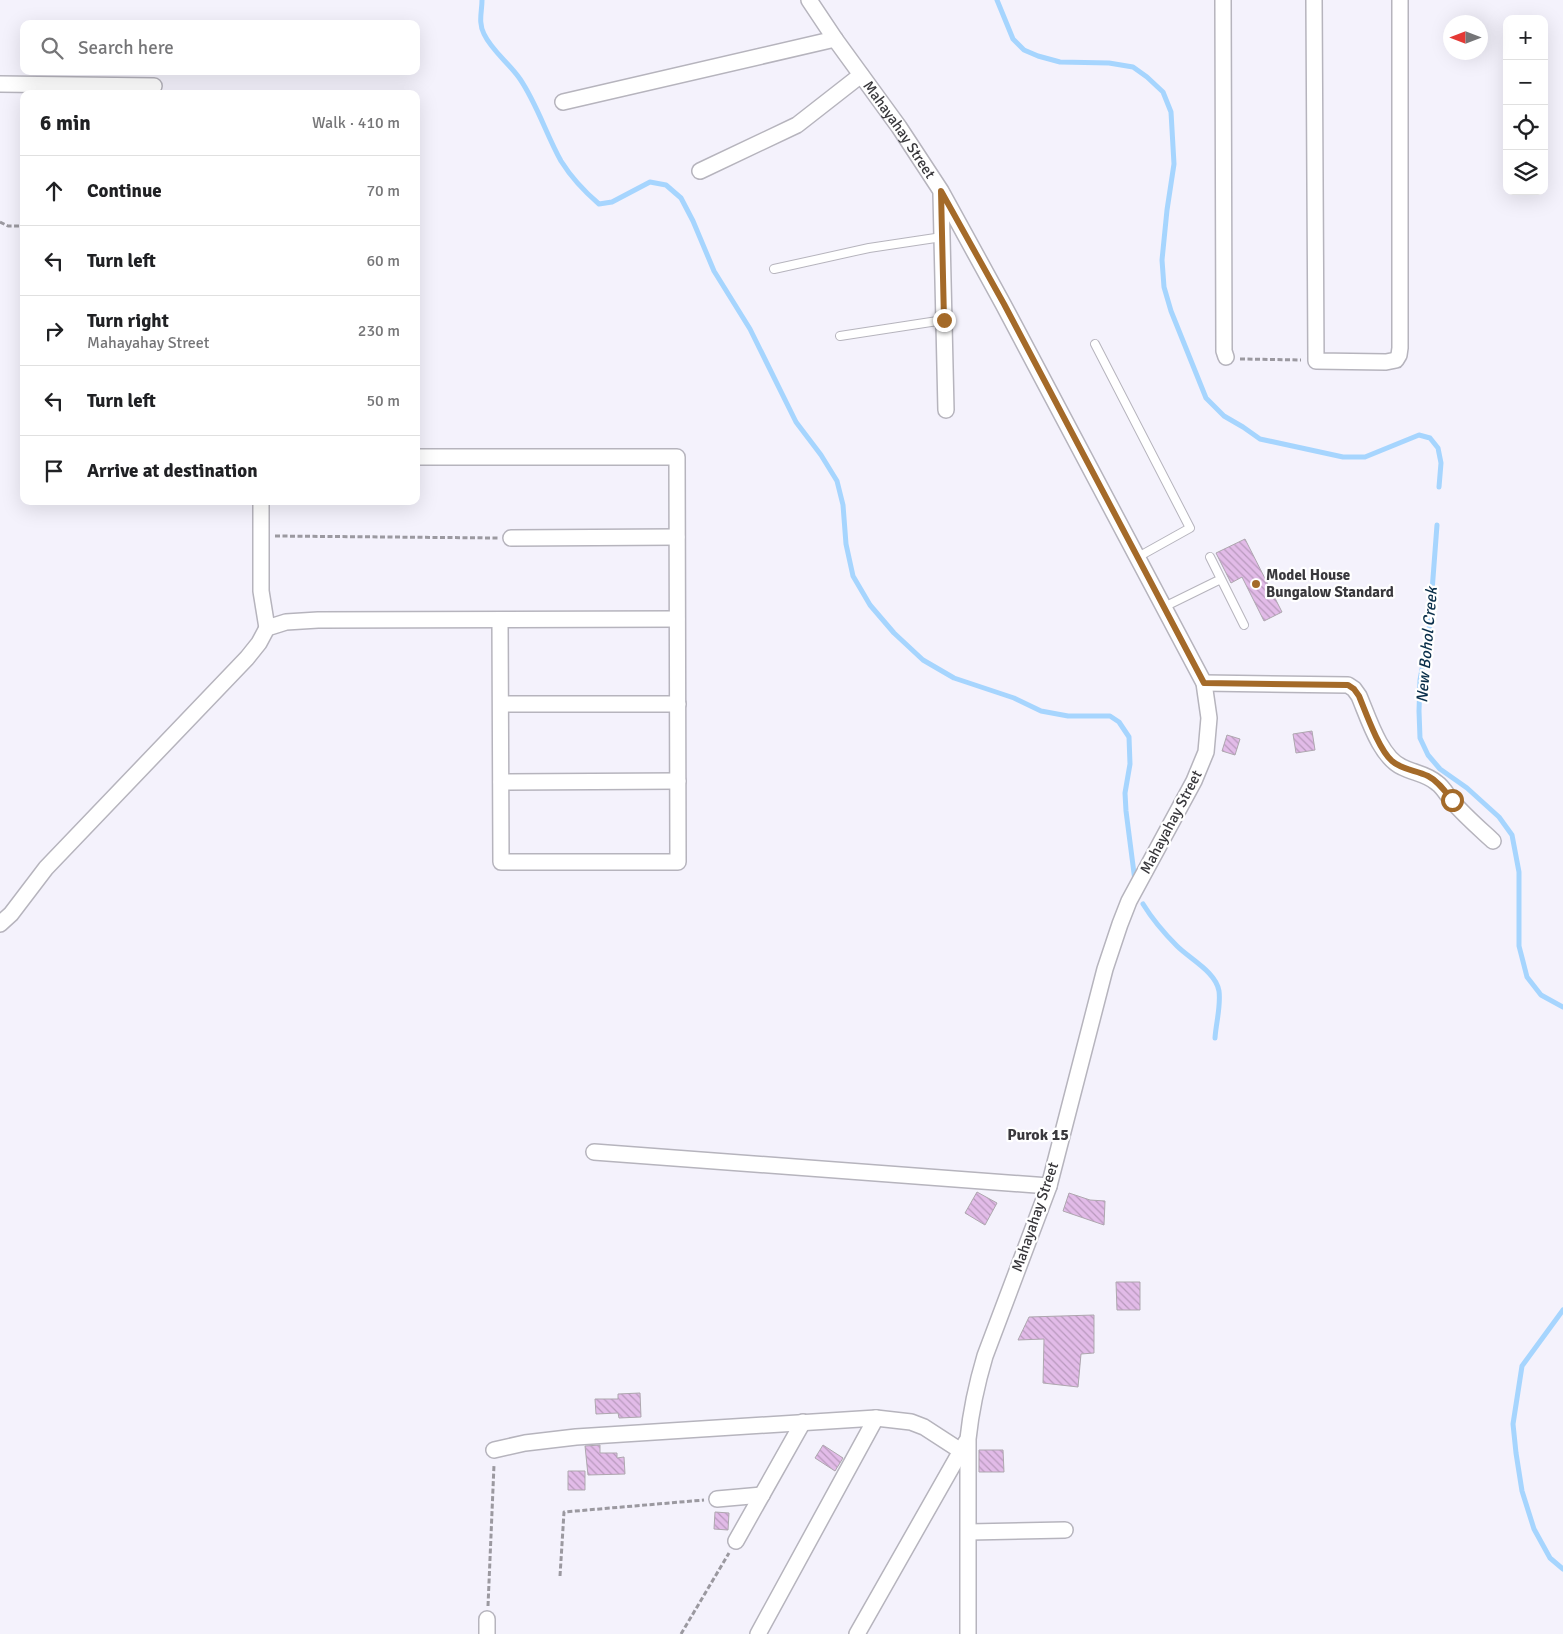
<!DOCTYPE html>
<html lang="en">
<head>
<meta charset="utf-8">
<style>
  :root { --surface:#fff; --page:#f2f2f2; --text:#202124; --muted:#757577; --line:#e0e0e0 }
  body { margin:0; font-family:Signika,sans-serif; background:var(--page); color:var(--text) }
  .controls { position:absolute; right:15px; top:15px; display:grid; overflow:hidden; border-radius:10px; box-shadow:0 5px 20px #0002 }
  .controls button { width:45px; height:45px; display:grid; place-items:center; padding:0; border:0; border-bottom:1px solid var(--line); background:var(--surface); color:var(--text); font:25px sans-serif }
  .compass { position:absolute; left:1443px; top:15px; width:45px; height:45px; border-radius:50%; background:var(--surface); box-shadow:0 5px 20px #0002; rotate:270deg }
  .stop { position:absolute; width:15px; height:15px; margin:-11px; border:4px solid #a46a29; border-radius:50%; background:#fff }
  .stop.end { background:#a46a29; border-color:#fff; box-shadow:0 1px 5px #0008 }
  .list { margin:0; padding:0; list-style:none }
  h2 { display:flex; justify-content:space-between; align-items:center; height:65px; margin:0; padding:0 20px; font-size:21px }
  h2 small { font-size:16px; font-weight:400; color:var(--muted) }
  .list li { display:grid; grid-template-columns:32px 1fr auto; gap:15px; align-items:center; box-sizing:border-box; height:70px; padding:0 20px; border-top:1px solid var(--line) }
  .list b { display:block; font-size:19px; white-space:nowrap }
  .list p { margin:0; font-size:16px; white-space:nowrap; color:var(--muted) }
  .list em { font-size:16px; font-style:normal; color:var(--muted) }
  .icon { flex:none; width:28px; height:28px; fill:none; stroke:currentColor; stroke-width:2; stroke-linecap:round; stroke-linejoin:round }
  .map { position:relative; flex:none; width:1563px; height:1634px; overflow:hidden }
  .search { position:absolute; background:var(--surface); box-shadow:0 5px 20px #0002; left:20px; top:20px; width:400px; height:55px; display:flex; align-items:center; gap:12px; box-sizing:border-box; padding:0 18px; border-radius:10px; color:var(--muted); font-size:19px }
  .panel { position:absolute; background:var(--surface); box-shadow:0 5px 20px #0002; left:20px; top:90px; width:400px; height:415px; border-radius:10px }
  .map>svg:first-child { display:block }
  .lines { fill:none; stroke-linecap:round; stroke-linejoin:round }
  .stream { stroke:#a6d5fe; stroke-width:5 }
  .building { fill:url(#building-back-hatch); stroke:#aea7af }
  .service-casing { stroke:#b6b4bd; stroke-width:10 }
  .minor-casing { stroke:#b6b4bd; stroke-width:18 }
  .path { stroke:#9b99a0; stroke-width:3; stroke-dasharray:5 2.5; stroke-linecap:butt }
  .service { stroke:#fff; stroke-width:8 }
  .minor { stroke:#fff; stroke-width:15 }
  .route { stroke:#a46a29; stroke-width:6 }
  .poi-dot { fill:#a46a29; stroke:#fff; stroke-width:2 }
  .labels { text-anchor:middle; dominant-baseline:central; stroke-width:4.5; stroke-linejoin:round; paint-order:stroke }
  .street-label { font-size:15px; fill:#39383c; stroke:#fff }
  .poi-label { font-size:15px; font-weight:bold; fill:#39383c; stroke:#fff; text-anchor:start }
  .water-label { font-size:16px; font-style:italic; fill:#0a2f4a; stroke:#fff }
  .neighbourhood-label { font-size:16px; font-weight:bold; fill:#39383c; stroke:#fff }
</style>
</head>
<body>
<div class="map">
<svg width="1563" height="1634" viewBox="0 0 1563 1634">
  <defs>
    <pattern id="building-back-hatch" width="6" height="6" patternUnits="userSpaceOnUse" patternTransform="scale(1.25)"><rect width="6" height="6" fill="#e2bbe8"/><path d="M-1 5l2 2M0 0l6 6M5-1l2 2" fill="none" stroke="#b899bd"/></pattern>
  </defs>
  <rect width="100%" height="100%" fill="#f4f2fc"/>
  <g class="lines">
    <path class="stream" d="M482 0C482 12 478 22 484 34 492 51 509 63 520 79 537 104 546 134 561 161 571 177 585 192 599 204L612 202 650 182 666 185 681 198 693 221 714 271 750 329 796 422 821 455 837 481 843 505 846 544 853 576 870 605 894 633 923 660 954 678 1014 698 1041 711 1068 716H1110L1119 722 1129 737 1130 764 1125 793 1126 811 1135 881
      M997 0 1013 39 1024 50 1038 56 1060 62 1109 63 1133 67 1147 77 1163 92 1171 112 1174 164 1167 210 1162 260 1164 287 1171 311 1206 398 1224 416 1243 427 1260 439 1343 457H1365L1419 435 1430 438 1438 448 1441 463 1439 487
      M1437 525 1429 631 1420 680 1419 711 1420 738 1428 755 1440 769 1467 788 1499 817 1512 835 1519 872V946L1527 977 1541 995 1563 1007
      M1143 904C1151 917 1166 935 1177 946 1190 959 1216 972 1219 991 1221 1006 1216 1023 1215 1038
      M1563 1310 1522 1366 1513 1424 1516 1453 1522 1491 1534 1529 1550 1558 1563 1569"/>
  </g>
  <path class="building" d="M1245 539 1282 612 1264 621 1242 577 1231 583 1216 553Z
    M1312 731 1315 750 1296 753 1293 734Z
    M1227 735 1240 739 1235 755 1222 751Z
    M977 1192 997 1203 985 1225 965 1213Z
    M1069 1193 1090 1200 1105 1201 1104 1225 1063 1211Z
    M1116 1282H1140V1310H1117Z
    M1094 1315V1353L1081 1354 1078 1387 1043 1383 1044 1339 1018 1340 1029 1317Z
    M640 1393 641 1417 619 1418 618 1413 596 1414 595 1399H618V1394Z
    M600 1445V1453H617V1458L624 1457 625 1474 588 1475 585 1446Z
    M823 1445 843 1458 835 1471 815 1458Z
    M979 1450H1003L1004 1472H979Z
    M568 1471H585V1490H568Z
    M715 1512 729 1513 728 1530 714 1529Z"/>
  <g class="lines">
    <g class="service-casing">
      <path id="service" d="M774 269 869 248 942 237
        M840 336 944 320
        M1095 344 1190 528 1138 557
        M1210 557 1244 625
        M1164 607 1221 579"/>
    </g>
    <g class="minor-casing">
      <g id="minor">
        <path id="s1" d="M809 0 835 39 899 127 941 191 1003 304 1204 683 1209 718 1206 752 1194 781 1129 901 1120 924 1105 969 1049 1186 985 1356C977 1383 971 1410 968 1439V1634"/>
        <path d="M1223 0 1224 351 1226 357"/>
        <path d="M1314 0 1316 361 1386 362 1396 360 1399 355 1400 348V0"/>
        <path d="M0 84 154 86"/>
        <path d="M563 102 835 39"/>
        <path d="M700 171 797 125 861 75"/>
        <path d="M941 194 946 410"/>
        <path d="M416 457H677L678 862H501L500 620"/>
        <path d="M261 501V591L267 628"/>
        <path d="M511 538 677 537"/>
        <path d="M1204 683 1348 685 1354 689 1359 696C1368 717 1380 757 1402 767 1414 773 1427 774 1437 783 1443 787 1447 795 1452 801 1465 816 1479 828 1493 841"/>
        <path d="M501 704H678"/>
        <path d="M501 782 678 781"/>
        <path d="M0 924 11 914 46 868 247 658 259 643 267 628 286 622 318 620 677 619"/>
        <path d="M594 1152 1049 1186"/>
        <path d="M494 1450 525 1443 576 1437 876 1418 911 1422 924 1427 961 1451"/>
        <path d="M717 1499 762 1495"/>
        <path d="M969 1532 1065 1530"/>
        <path d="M736 1541 803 1422"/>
        <path d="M487 1634V1619"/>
        <path d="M758 1634 876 1418"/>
        <path d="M857 1634 966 1442"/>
      </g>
    </g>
    <path class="path" d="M0 222 8 226H24
      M1240 359 1301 360
      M275 536 498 538
      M560 1576 564 1512 704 1500
      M488 1606 494 1465
      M681 1634 729 1553"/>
    <use href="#service" class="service"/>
    <use href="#minor" class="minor"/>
  </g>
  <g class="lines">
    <path class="route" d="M944 320 941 191 1004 304 1204 683 1348 685 1354 689 1359 696C1366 713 1379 750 1392 761 1402 770 1416 770 1428 776 1438 781 1445 791 1452 800"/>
  </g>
  <circle class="poi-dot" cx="1256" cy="584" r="5"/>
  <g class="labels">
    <g class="street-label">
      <text stroke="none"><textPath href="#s1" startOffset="158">Mahayahay Street</textPath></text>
      <text transform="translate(1171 822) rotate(-62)">Mahayahay Street</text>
      <text transform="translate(1035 1217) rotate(-71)">Mahayahay Street</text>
    </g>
    <g class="poi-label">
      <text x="1266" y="575">Model House<tspan x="1266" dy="17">Bungalow Standard</tspan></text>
    </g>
    <g class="water-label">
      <text transform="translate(1427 645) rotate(-85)">New Bohol Creek</text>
    </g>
    <g class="neighbourhood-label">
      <text x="1038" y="1135">Purok 15</text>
    </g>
  </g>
</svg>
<div class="controls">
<button>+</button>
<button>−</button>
<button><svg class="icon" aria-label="locate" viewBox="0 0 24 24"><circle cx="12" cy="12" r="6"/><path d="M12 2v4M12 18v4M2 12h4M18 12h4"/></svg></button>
<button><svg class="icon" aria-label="layers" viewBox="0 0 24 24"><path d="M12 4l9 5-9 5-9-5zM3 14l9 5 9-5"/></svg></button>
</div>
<svg class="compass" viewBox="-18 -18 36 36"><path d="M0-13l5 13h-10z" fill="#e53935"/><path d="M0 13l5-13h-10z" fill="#757577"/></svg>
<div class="stop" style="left:1452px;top:800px"></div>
<div class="stop end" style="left:944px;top:320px"></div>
<div class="search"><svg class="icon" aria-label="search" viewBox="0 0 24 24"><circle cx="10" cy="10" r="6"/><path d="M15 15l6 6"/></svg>Search here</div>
<section class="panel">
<h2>6 min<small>Walk · 410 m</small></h2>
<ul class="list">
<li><svg class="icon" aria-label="ahead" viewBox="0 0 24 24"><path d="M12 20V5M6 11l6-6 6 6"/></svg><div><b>Continue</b></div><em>70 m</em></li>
<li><svg class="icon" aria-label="left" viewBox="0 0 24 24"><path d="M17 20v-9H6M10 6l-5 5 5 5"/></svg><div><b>Turn left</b></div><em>60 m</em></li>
<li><svg class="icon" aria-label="right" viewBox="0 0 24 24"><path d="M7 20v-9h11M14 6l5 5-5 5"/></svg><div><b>Turn right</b><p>Mahayahay Street</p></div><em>230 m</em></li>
<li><svg class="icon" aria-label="left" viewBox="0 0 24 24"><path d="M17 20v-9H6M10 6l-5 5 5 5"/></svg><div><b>Turn left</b></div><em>50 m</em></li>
<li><svg class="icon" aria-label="arrive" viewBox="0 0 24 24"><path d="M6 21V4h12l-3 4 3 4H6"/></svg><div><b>Arrive at destination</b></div></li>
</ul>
</section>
</div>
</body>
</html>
